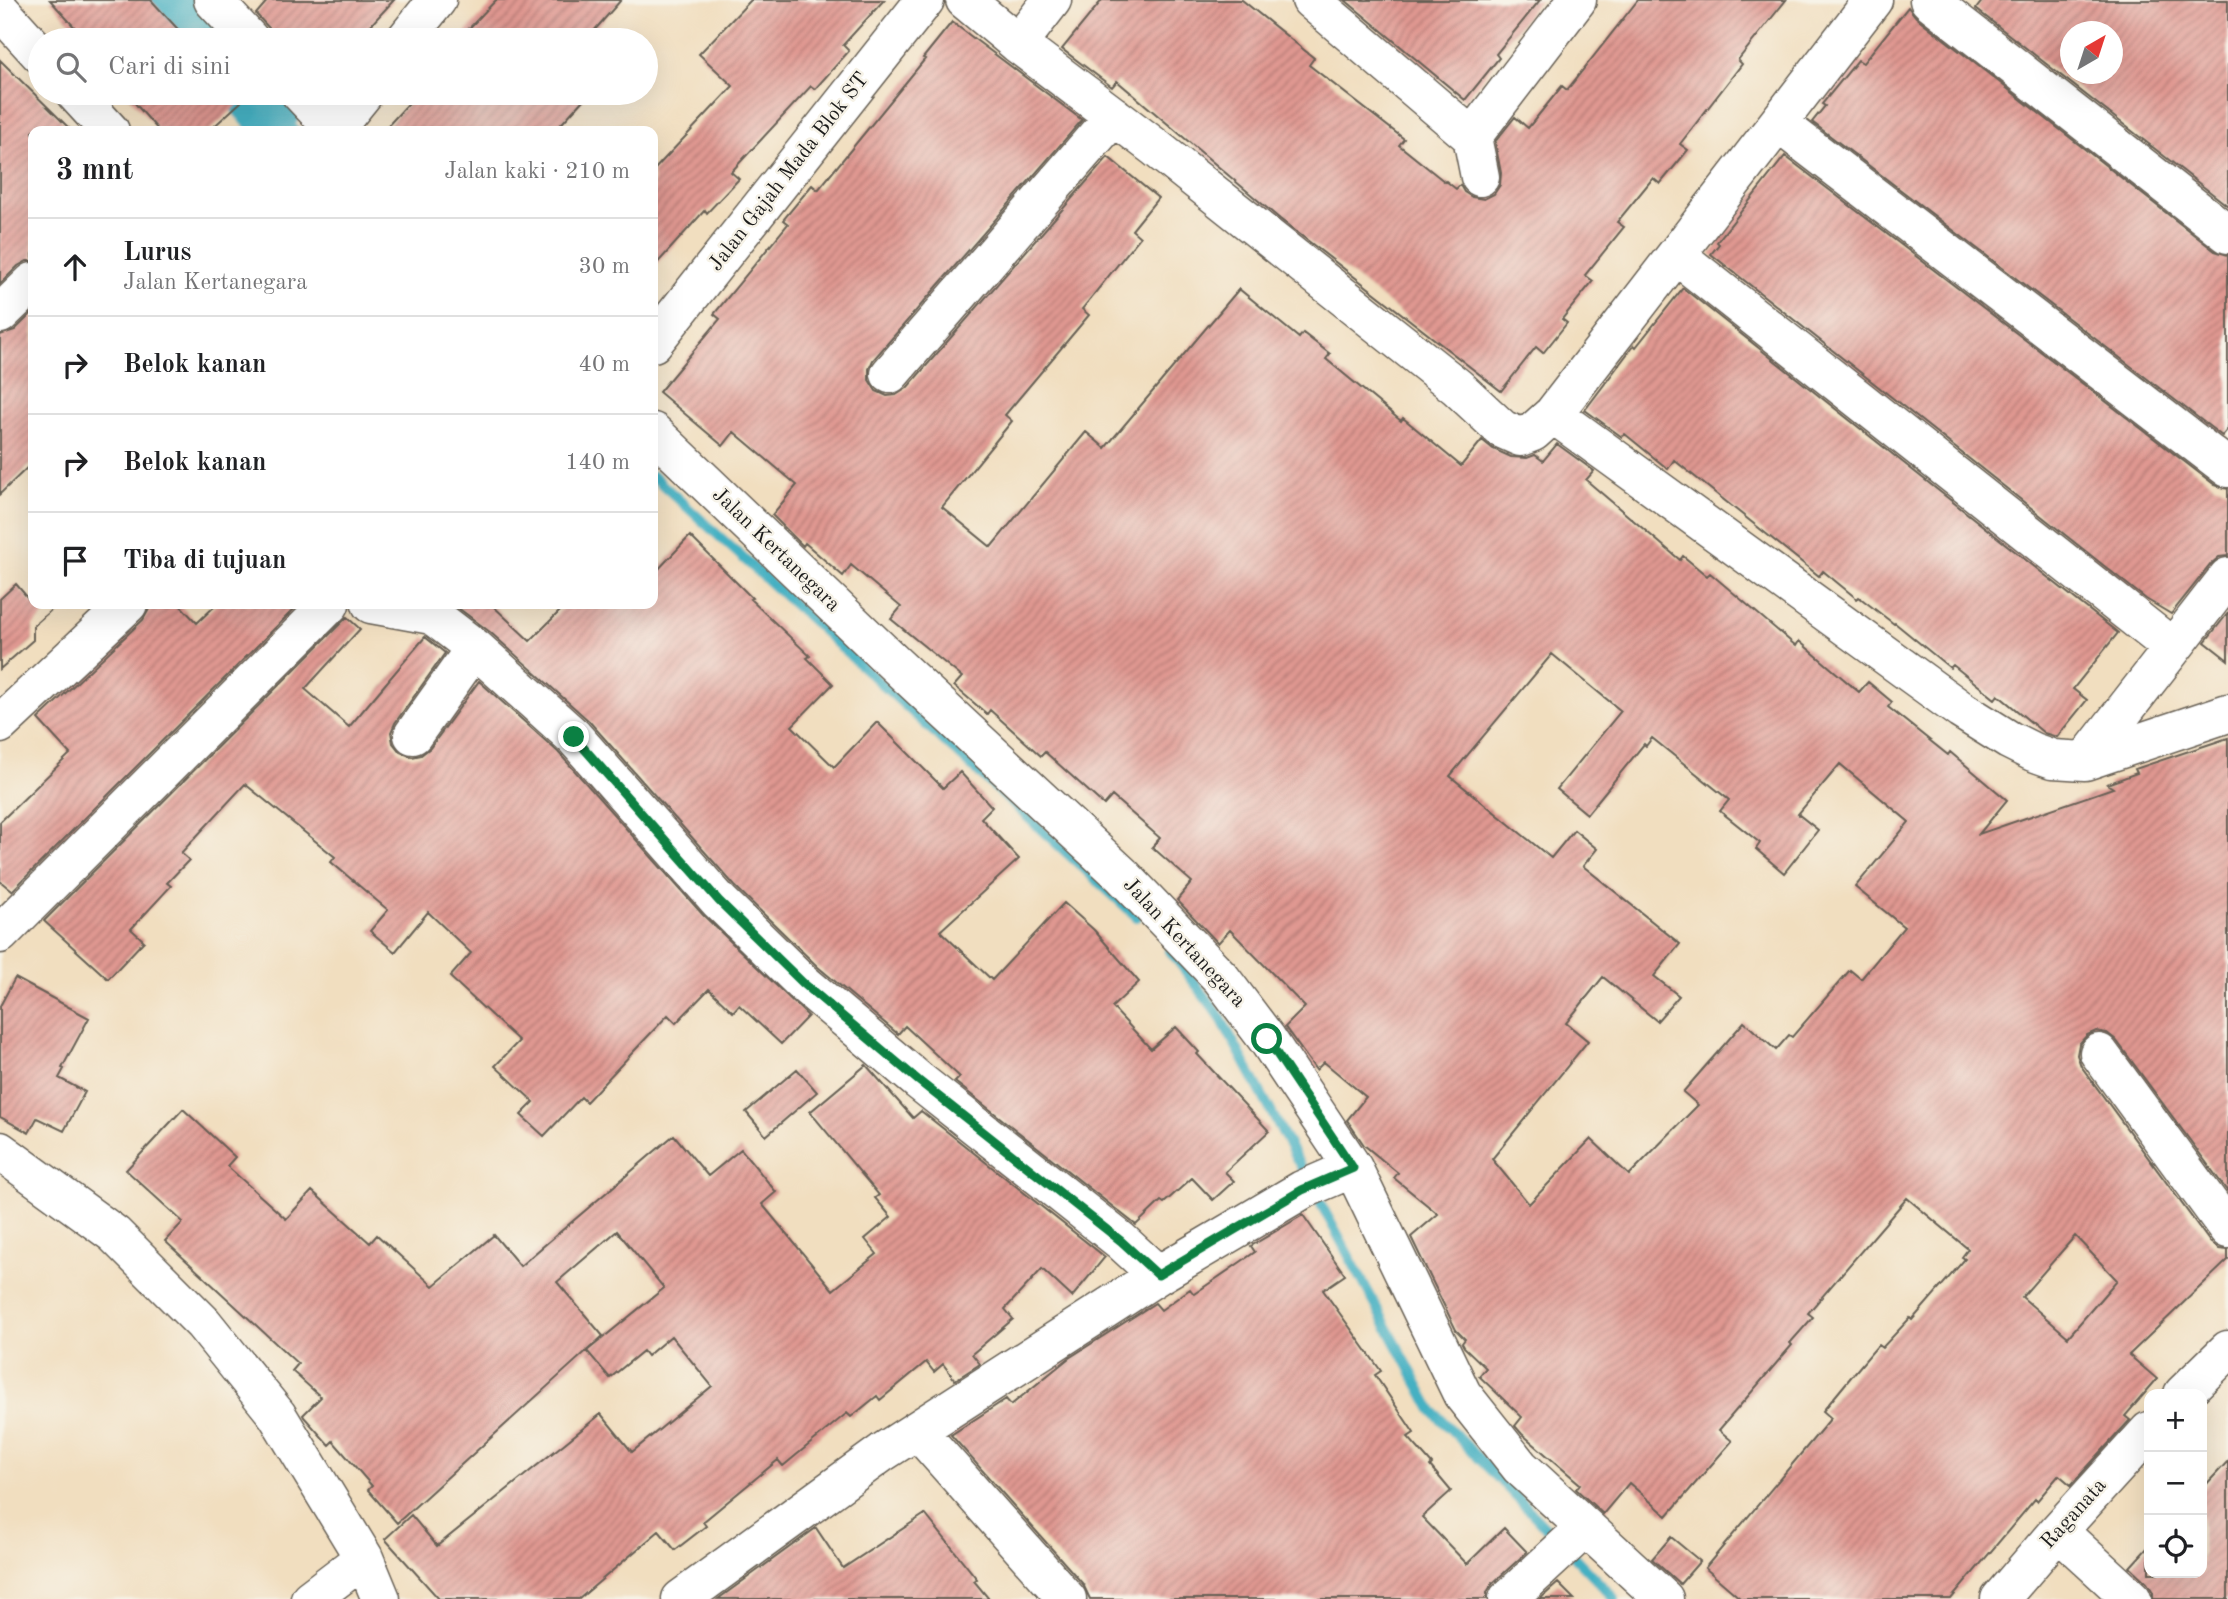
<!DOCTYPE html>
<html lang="id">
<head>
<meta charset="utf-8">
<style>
  :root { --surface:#fff; --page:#f6f6f6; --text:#202124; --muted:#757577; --line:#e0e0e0 }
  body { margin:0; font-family:"Old Standard TT",serif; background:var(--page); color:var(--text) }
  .controls { position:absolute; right:21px; bottom:21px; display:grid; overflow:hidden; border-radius:14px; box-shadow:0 7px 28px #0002 }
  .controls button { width:63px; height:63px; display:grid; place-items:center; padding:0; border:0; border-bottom:2px solid var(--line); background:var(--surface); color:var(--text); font:35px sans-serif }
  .compass { position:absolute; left:2060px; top:21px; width:63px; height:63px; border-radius:50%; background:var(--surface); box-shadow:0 7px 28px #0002; rotate:39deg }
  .stop { position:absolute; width:21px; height:21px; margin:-16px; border:5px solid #0b8043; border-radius:50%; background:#fff }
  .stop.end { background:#0b8043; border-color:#fff; box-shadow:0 2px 7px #0008 }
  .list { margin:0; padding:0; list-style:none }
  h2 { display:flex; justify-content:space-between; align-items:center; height:91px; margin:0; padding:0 28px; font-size:30px }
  h2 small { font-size:23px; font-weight:400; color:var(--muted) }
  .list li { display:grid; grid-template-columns:46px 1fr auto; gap:21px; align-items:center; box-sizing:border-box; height:98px; padding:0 28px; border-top:2px solid var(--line) }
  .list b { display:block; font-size:26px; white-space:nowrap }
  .list p { margin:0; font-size:23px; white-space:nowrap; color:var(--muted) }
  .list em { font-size:23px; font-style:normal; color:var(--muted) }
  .icon { flex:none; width:38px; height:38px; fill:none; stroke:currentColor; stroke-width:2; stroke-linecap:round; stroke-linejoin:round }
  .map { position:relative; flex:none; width:2228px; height:1599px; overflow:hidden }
  .search { position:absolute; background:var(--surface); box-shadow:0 7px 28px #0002; left:28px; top:28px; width:630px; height:77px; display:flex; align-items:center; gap:18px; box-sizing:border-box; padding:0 24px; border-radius:38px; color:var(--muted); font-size:26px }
  .panel { position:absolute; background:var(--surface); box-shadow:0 7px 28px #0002; left:28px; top:126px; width:630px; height:483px; border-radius:14px }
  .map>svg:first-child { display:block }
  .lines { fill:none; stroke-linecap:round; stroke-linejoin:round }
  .stream { stroke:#45b0c2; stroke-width:10 }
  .river { stroke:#45b0c2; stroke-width:66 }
  .building { fill:url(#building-hatch); fill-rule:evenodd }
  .minor-casing { stroke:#676055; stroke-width:41 }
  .minor { stroke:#fff; stroke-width:38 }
  .route { stroke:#0b8043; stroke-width:9 }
  .labels { text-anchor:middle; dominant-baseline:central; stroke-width:5; stroke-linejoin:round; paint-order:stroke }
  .street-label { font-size:21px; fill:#1c1c1c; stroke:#f7f3e8 }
</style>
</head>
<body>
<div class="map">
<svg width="2228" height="1599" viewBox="0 0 2228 1599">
  <defs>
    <pattern id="building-hatch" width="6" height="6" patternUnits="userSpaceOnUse" patternTransform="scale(1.75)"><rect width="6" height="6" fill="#e09891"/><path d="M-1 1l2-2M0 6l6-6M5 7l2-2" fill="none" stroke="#b57b76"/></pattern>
  </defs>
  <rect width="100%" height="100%" fill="#f7f3e8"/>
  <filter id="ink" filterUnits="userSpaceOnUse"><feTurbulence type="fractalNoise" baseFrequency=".0143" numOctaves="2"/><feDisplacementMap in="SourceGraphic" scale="14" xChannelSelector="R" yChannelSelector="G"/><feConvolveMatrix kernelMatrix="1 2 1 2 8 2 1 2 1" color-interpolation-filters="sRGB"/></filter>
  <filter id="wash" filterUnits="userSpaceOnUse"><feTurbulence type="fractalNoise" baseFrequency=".00686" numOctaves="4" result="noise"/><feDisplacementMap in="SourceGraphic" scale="28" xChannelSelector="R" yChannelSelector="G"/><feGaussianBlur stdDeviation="1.57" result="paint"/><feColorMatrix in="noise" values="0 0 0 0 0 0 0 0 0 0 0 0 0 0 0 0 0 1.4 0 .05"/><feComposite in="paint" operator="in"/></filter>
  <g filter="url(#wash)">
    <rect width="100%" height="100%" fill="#f1debf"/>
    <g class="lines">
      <path class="stream" d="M269 105 296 131
        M653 476 1137 917
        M1170 951 1219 1015 1432 1410 1615 1599"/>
      <path class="river" d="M176 0 212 40
        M259 93 269 105"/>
    </g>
    <g id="blocks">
      <path class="building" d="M50 0H151L188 40H86Z
        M268 0H394L357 40H280L256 14Z
        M496 0H621L586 40H458Z
        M751 0H884L843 45 849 51 815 89 811 86 731 172 739 179 707 213 705 210 653 268V171L733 86 699 54Z
        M1102 0H1242L1314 58 1309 65 1404 139 1399 145 1445 182 1446 181 1456 189 1460 185 1464 192 1472 197 1484 199 1494 194 1500 185 1501 173 1495 142 1515 117 1528 128 1562 86 1567 90 1638 0H1786L1738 60 1742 64 1680 144 1688 150 1660 184 1653 178 1617 222 1624 227 1585 275 1593 281 1562 319 1567 323 1543 353 1536 347 1501 391 1280 219 1117 81 1112 87 1062 49Z
        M1345 0H1540L1496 54 1499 58 1465 100Z
        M1983 0H2228V206L1976 9ZM2070 32H2112V74H2070Z
        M1908 7 1916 17 2215 251 2228 255V429L2222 436 1812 122 1825 106 1822 104 1858 60 1863 63Z
        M952 22 1082 120 873 360 869 369V380L876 391 887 396 896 395 907 388 1108 157 1158 198 1132 230 1140 237 1082 309 1089 315 1005 415 1012 421 942 507 991 547 1086 432 1105 448 1239 289 1299 338 1303 333 1330 354 1326 359 1401 421 1403 418 1461 466 1482 440 1493 449 1511 457 1527 458 1535 455 1543 461 1557 444 1594 471 1586 480 1680 560 1683 556 1707 576 1710 573 1796 646 1799 641 1859 692 1868 682 1892 702 1888 707 1948 755 1950 752 2007 800 1979 834 2113 788 2107 784 2137 773 2135 769 2228 738V1192L2116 1040 2107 1033 2096 1031 2087 1035 2079 1044 2077 1055 2081 1066 2210 1242 2219 1249 2228 1250V1260L2129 1355 2157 1379 2125 1416 2130 1420 2071 1485 2059 1475 2037 1501 2035 1499 1951 1599H1741L1705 1568 1831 1418 1823 1411 1851 1377 1878 1345 1882 1348 1910 1318 1912 1320 1965 1259 1962 1257 1968 1249 1907 1198 1808 1313 1813 1317 1790 1343 1792 1345 1719 1430 1732 1441 1667 1516 1629 1483 1603 1514 1576 1489 1580 1484 1522 1434 1515 1426 1522 1417 1479 1376 1486 1368 1464 1347 1462 1343 1465 1339 1456 1330 1411 1237 1438 1214 1394 1178 1398 1173 1364 1145 1347 1120 1366 1097 1324 1062 1316 1070 1285 1027 1305 1007 1230 930 1218 943 1177 900 1192 882 1152 847 1160 838 1112 796 1104 805 1045 752 1041 756 990 710 987 714 954 686 962 677 891 619 901 607 851 565 843 576 805 543 803 546 772 515 797 485 734 432 723 446 659 392 720 319 714 314 788 224 783 220 812 185 818 190 925 59 923 58ZM1552 654 1621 711 1557 789 1587 814 1644 744 1646 746 1652 738 1729 800 1720 811 1760 843 1756 849 1784 873 1818 830 1798 814 1840 764 1909 822 1855 887 1904 927 1861 979 1850 970 1792 1037 1789 1035 1776 1050 1744 1022 1683 1092 1698 1105 1629 1175 1591 1139 1529 1204 1492 1159 1588 1041 1566 1023 1603 977 1657 1021 1679 996 1654 976 1680 944 1583 866 1597 849 1574 830 1551 858 1450 776ZM2075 1236 2117 1280 2068 1337 2022 1297Z
        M0 60 72 131H33V261H27L18 266 0 284Z
        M126 93H233L241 102 209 131H159Z
        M418 93H575L583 100 555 131H383Z
        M1785 156 2215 485 2228 489V556L2219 557 2211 564 2171 614 2146 599 1711 254 1719 244 1717 242Z
        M1683 288 2118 633 2073 689 2087 700 2057 737 2044 733 1998 695 1995 699 1953 665 1950 668 1895 623 1894 624 1859 597 1857 599 1823 571 1819 576 1674 460 1668 469 1625 434 1622 437 1585 410 1634 345 1636 347Z
        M33 312V462L0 494V335L15 330Z
        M690 536 752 598 750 599 810 656 807 658 833 684 792 726 834 767 877 722 943 788 960 772 992 807 981 818 1019 859 940 931 992 980 1064 903 1094 930 1139 982 1112 1007 1151 1049 1176 1027 1199 1052 1197 1054 1269 1131 1225 1172 1234 1181 1213 1200 1192 1178 1164 1203 1161 1201 1136 1225 955 1082 960 1077 905 1026 898 1034 818 967 735 886 589 721 490 632 453 604H491L530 641 567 604H653V575Z
        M16 584 33 604H58L33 626V640L0 669V599Z
        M152 604H179L197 623 217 604H299L12 891 0 881V822L70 754 38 719 143 620Z
        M2228 613V660L2205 642Z
        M347 617 360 629 305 689 349 727 425 637 445 653 395 723 391 732 393 743 400 752 412 757 421 755 430 748 479 681 558 752 703 915 808 1016 781 1044 739 1005 733 1012 709 989 676 1023 668 1015 586 1102 581 1097 544 1136 521 1115 534 1102 495 1066 519 1041 450 977 471 953 428 912 395 952 370 931 388 910 331 862 335 857 245 784 181 853 189 860 167 883 171 886 131 929 144 941 108 979 44 921Z
        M15 978 89 1018 62 1068 64 1069 59 1078 85 1092 64 1131 37 1118 29 1133 0 1117V1006Z
        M866 1065 913 1118 921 1111 1105 1257 1072 1297 1042 1269 1005 1309 1013 1319 972 1354 980 1364 955 1380 943 1364 934 1372 926 1362 880 1400 877 1396 851 1417 847 1413 783 1466 778 1460 703 1522 706 1526 675 1550 659 1531 579 1599H439L385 1539 411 1515 437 1546 601 1414 632 1452 712 1386 671 1336 647 1356 643 1351 610 1378 587 1351 664 1288 617 1231 557 1282 603 1336 397 1523 368 1490 372 1486 333 1441 329 1445 304 1417 303 1415 321 1397 292 1371 298 1364 165 1241 183 1222 126 1170 183 1109 235 1157 227 1166 286 1219 312 1191 370 1243 377 1235 433 1286 494 1235 520 1266 674 1135 708 1176 741 1149 776 1192 762 1204 833 1290 877 1254 865 1239 891 1217 875 1198 879 1195 810 1112Z
        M797 1069 817 1092 766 1136 746 1112Z
        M1303 1215 1345 1275 1323 1290 1381 1371 1375 1375 1414 1433 1408 1437 1432 1464 1430 1466 1451 1491 1422 1517 1467 1564 1504 1528 1527 1552 1493 1583 1487 1592V1599H1090L1083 1584 951 1435 1006 1399 1011 1405 1069 1358 1155 1303 1161 1310 1190 1289 1194 1294 1255 1252 1251 1246Z
        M2228 1461V1599H2153V1592L2147 1583 2130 1567 2149 1546V1573H2202V1489Z
        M925 1514 977 1579 974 1581 989 1599H718L816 1528 843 1568Z
        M1671 1537 1700 1561 1680 1584 1652 1559Z
        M1558 1583 1574 1599H1540Z"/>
    </g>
  </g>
  <g filter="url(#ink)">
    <use href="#blocks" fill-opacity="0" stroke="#676055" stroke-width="2"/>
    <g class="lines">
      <g class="minor-casing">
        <path id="minor" d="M213 0 250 40
          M965 0 1018 44 1052 0
          M1311 0 1472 137 1480 177
          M1929 0 2228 234
          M0 10 40 54
          M405 40 437 0
          M1018 44 1156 148 1457 387 1502 429 1520 437 1533 432 1553 414 1873 0
          M75 93 110 131
          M300 93 336 131
          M1778 123 2228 468
          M334 130 364 93
          M1472 137 1577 0
          M1676 255 2173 648
          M0 314 33 282
          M653 343 925 0
          M890 374 1114 116
          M1553 414 1961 710 2009 740 2033 752 2053 759 2085 761 2228 713
          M653 432 896 665 1122 875 1221 978 1267 1039 1353 1168 1462 1394 1520 1467 1664 1599
          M371 604 432 615 475 648 574 737 719 901 803 983 919 1081 1121 1241 1158 1275
          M0 724 128 604
          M413 735 475 648
          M2085 761 2228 577
          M0 934 330 604
          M2099 1053 2228 1229
          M0 1151 114 1234 203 1323 277 1415 364 1558 381 1599
          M2183 1394 2228 1350
          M918 1431 1067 1599
          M2058 1531 2132 1599
          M310 1599 364 1558
          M681 1599 883 1452 1158 1275 1302 1190 1353 1168
          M1508 1599 1585 1528
          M2000 1599 2058 1531 2149 1431"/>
      </g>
      <use href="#minor" class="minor"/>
    </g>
  </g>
  <g class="lines" filter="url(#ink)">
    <path class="route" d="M574 737 719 901 803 983 919 1081 1121 1241 1158 1275 1302 1190 1353 1168 1267 1039"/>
  </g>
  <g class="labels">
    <g class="street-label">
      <text transform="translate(789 172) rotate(-52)">Jalan Gajah Mada Blok ST</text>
      <text transform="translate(776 550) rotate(44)">Jalan Kertanegara</text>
      <text transform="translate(1184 943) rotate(47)">Jalan Kertanegara</text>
      <text transform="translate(2074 1514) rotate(-48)">Raganata</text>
    </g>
  </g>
</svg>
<div class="controls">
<button>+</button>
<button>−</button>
<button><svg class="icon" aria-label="locate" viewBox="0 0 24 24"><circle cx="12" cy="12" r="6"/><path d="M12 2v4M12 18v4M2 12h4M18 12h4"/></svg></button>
</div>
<svg class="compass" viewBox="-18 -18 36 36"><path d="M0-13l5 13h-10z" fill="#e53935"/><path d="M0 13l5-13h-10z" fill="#757577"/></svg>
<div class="stop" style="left:1267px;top:1039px"></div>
<div class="stop end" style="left:574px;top:737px"></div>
<div class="search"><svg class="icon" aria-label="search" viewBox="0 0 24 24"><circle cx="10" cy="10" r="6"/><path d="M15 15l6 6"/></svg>Cari di sini</div>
<section class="panel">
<h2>3 mnt<small>Jalan kaki · 210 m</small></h2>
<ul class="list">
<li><svg class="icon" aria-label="ahead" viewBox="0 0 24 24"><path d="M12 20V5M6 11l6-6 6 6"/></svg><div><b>Lurus</b><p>Jalan Kertanegara</p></div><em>30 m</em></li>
<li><svg class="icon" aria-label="right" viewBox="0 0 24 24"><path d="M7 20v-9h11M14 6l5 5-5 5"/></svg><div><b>Belok kanan</b></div><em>40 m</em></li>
<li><svg class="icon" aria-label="right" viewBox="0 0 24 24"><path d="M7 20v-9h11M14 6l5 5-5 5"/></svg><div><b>Belok kanan</b></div><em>140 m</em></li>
<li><svg class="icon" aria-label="arrive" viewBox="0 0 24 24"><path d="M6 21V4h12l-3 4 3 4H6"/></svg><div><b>Tiba di tujuan</b></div></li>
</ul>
</section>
</div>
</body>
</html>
